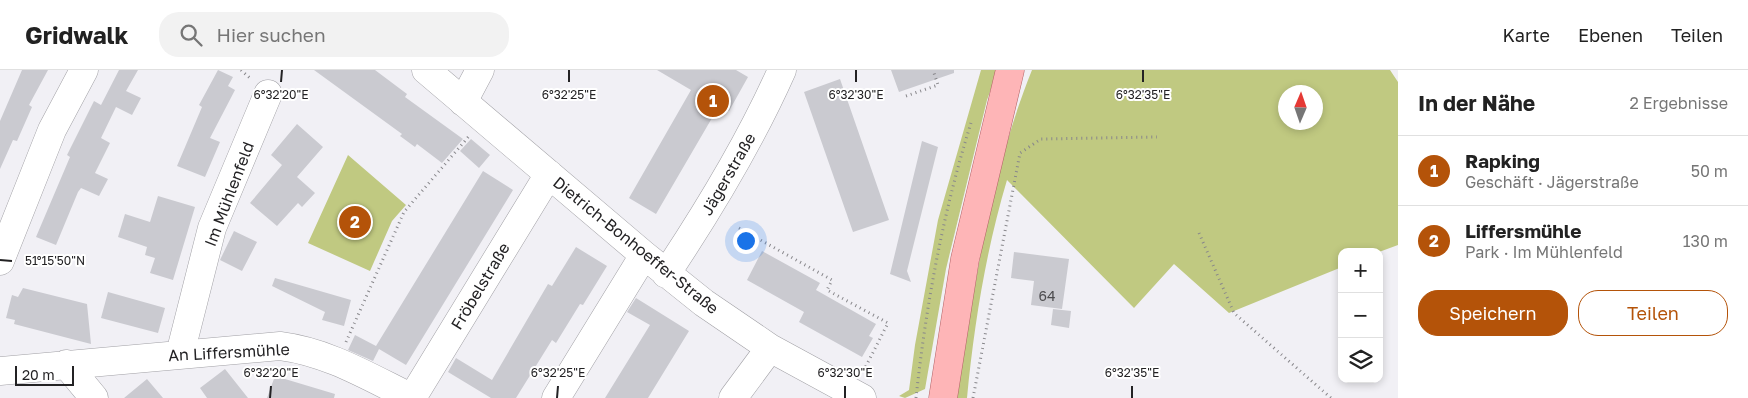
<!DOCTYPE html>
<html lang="de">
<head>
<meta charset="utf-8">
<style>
  :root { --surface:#fff; --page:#f2f2f2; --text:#222; --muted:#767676; --line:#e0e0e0; --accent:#b45309 }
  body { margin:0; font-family:"Golos Text",sans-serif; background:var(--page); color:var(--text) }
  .controls { position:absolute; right:15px; bottom:15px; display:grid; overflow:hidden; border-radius:10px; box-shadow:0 2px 8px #0003 }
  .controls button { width:45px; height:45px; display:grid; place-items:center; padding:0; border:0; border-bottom:1px solid var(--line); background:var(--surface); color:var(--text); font:25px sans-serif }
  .compass { position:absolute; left:1278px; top:15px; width:45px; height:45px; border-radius:50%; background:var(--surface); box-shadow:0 2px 8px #0003; rotate:2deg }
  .scale { position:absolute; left:15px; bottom:12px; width:59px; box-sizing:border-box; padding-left:5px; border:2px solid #232224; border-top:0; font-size:14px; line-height:18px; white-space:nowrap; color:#232224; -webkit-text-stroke:4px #fff; paint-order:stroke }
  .you { position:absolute; left:745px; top:170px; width:18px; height:18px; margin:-12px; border:4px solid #fff; border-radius:50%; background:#1a73e8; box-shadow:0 0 0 8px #1a73e833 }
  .badge { display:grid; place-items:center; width:32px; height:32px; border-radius:50%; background:var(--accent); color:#fff; font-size:16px; font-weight:700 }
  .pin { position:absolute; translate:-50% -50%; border:2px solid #fff; box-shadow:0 1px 5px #0006 }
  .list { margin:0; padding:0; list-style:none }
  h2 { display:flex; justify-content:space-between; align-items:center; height:65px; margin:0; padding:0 20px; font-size:21px }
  h2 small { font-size:16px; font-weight:400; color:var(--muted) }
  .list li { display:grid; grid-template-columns:32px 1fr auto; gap:15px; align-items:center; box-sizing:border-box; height:70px; padding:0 20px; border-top:1px solid var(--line) }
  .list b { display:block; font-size:19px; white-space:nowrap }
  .list p { margin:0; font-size:16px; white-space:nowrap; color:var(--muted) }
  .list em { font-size:16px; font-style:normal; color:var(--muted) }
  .actions { display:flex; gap:10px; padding:15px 20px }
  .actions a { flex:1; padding:11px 0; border:1px solid var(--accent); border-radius:20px; text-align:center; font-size:18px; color:var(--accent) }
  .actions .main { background:var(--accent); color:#fff }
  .icon { flex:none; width:28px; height:28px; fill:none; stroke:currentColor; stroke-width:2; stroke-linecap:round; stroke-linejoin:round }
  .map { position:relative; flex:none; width:1398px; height:328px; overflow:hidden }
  header { display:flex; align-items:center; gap:30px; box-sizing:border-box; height:70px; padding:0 25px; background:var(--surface); border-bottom:1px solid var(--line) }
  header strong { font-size:24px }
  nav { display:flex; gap:28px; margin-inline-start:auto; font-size:18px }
  .search { width:350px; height:45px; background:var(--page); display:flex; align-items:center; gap:12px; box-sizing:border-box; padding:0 18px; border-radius:20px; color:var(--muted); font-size:19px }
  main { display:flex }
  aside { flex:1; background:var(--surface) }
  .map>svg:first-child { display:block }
  .green { fill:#c0c981; fill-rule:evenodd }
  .building { fill:#cacad0 }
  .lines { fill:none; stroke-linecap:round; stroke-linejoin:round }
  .minor-casing { stroke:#a1a0a5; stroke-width:29 }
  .major-casing { stroke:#b16164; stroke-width:29 }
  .path { stroke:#88878b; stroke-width:3; stroke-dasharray:1 4; stroke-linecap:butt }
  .minor { stroke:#fff; stroke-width:28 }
  .major { stroke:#feb5b7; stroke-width:28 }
  .ticks { fill:none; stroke:#232224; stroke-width:2 }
  .labels { text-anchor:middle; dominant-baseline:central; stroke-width:4; stroke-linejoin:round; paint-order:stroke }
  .number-label { font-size:14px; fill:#4d4c4f }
  .street-label { font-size:16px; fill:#232224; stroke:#fff }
  .ticks-label { font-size:12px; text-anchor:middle; fill:#232224; stroke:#fff; stroke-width:4; stroke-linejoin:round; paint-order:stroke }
</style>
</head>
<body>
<header>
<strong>Gridwalk</strong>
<div class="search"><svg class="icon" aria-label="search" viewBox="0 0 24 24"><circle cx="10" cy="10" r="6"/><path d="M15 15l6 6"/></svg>Hier suchen</div>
<nav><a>Karte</a><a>Ebenen</a><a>Teilen</a></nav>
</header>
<main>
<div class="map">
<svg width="1398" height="328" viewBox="0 0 1398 328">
  <rect width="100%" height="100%" fill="#f1f0f5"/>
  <path class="green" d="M981 0H998L987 30 946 199 925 319 905 328 899 326 909 320 915 275 938 150Z
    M1032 0H1390L1398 12V175L1379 182H1342V197L1229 243 1174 194 1134 238 1007 110C986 180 974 255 967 328H957C974 217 990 104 1032 0ZM1286 22H1316V52H1286Z
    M348 85 406 135 392 151 370 201 308 173Z"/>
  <path class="building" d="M22 0H48L29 35 32 37 17 71 13 70 0 99V51Z
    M119 0H138L126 21 141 28 132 45 116 37 101 68 110 73 95 103 108 109 99 126 81 118 78 122 56 175 36 167 70 87 67 85 94 31 101 35Z
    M218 0 233 7 228 16 235 20 210 68 220 72 205 107 177 96 202 37 199 35Z
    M314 0H375L407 24 405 27 463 69 442 93 417 74 415 77 400 66 402 64Z
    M657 0H736L748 7 729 41 719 36 656 144 629 128 691 20Z
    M891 0H954V3L899 22Z
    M840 9 889 150 853 162 804 22Z
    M297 54 323 77 297 107 315 123 302 137 298 133 277 156 250 133 282 95 271 85Z
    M471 69 490 85 479 98 460 81Z
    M922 71 938 77 907 201 911 212 890 204Z
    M483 101 513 120 406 295 379 279 373 291 348 280 355 265 376 276Z
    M158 126 195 137 173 210 150 203 155 188 145 185 147 177 118 167 125 144 150 152Z
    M234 161 257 172 242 201 220 190Z
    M576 177 607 196 583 235 580 234 556 273 552 270 516 328H491L448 302 456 288 492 310 548 214 552 216Z
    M762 181 820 213 816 220 876 254 869 266 873 268 862 287 799 252 804 242 747 210Z
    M1014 182 1069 189 1062 239 1031 235 1034 211 1011 208Z
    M275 208 351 230 344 256 322 250 325 242 272 216Z
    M23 218 87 234 91 274 14 254 15 250 6 248 12 225 18 227Z
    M108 222 165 238 158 263 101 248Z
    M636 228 689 261 648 328H605L650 255 627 242Z
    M1053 239 1071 241 1069 258 1051 255Z
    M225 299 248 328H207L200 318Z
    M275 306 335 324 334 328H267Z
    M147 309 163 328H124Z"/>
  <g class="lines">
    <g class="minor-casing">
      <path id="minor" d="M426 0 644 185 704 233 770 278 862 328
        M463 32 480 0
        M0 191 52 60 84 0
        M666 204C710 138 750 72 782 0
        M180 284 212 158 268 24
        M66 294 94 328
        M0 301 280 276C328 282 369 307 412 328
        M412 328 549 104
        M556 328 644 185
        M733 328 770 278"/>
    </g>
    <g class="major-casing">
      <path id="major" d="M943 328 965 189 1010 0"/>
    </g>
    <path class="path" d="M241 0 251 9
      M906 26 938 15 933 0
      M739 158 832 210 827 220 888 253 863 302
      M1199 163 1234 243 1331 328
      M346 272 404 142 470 65
      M916 328C926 235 943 142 971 53
      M973 328 1020 83 1041 69 1157 67"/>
    <use href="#minor" class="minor"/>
    <use href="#major" class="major"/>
  </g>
  <path class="ticks" d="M281 12 282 0M569 12V0M856 12V0M1143 12V0M0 190 12 191M270 328 271 316M557 328 558 316M845 328V316M1132 328V316"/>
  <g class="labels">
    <g class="number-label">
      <text x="1047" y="225">64</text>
    </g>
    <g class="street-label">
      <text transform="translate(728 104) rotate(-60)">Jägerstraße</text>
      <text transform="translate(229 124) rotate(-69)">Im Mühlenfeld</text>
      <text transform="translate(636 175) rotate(39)">Dietrich-Bonhoeffer-Straße</text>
      <text transform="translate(480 216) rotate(-59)">Fröbelstraße</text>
      <text transform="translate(229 282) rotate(-3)">An Liffersmühle</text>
    </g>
  </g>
  <g class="ticks-label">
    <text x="281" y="29">6°32'20"E</text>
    <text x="569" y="29">6°32'25"E</text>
    <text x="856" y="29">6°32'30"E</text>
    <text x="1143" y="29">6°32'35"E</text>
    <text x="55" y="195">51°15'50"N</text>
    <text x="271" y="307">6°32'20"E</text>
    <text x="558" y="307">6°32'25"E</text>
    <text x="845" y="307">6°32'30"E</text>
    <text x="1132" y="307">6°32'35"E</text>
  </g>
</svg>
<div class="controls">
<button>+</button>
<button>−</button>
<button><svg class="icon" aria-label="layers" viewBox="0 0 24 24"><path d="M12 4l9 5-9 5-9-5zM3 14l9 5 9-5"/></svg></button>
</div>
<svg class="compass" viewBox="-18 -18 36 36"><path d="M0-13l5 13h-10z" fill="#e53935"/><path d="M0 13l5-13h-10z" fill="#767676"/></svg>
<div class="scale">20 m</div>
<div class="you"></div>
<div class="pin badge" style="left:713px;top:31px">1</div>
<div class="pin badge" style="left:355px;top:152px">2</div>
</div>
<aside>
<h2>In der Nähe<small>2 Ergebnisse</small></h2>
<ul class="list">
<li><span class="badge">1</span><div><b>Rapking</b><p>Geschäft · Jägerstraße</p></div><em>50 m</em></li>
<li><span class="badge">2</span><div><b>Liffersmühle</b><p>Park · Im Mühlenfeld</p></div><em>130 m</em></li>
</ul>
<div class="actions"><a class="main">Speichern</a><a>Teilen</a></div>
</aside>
</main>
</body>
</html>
